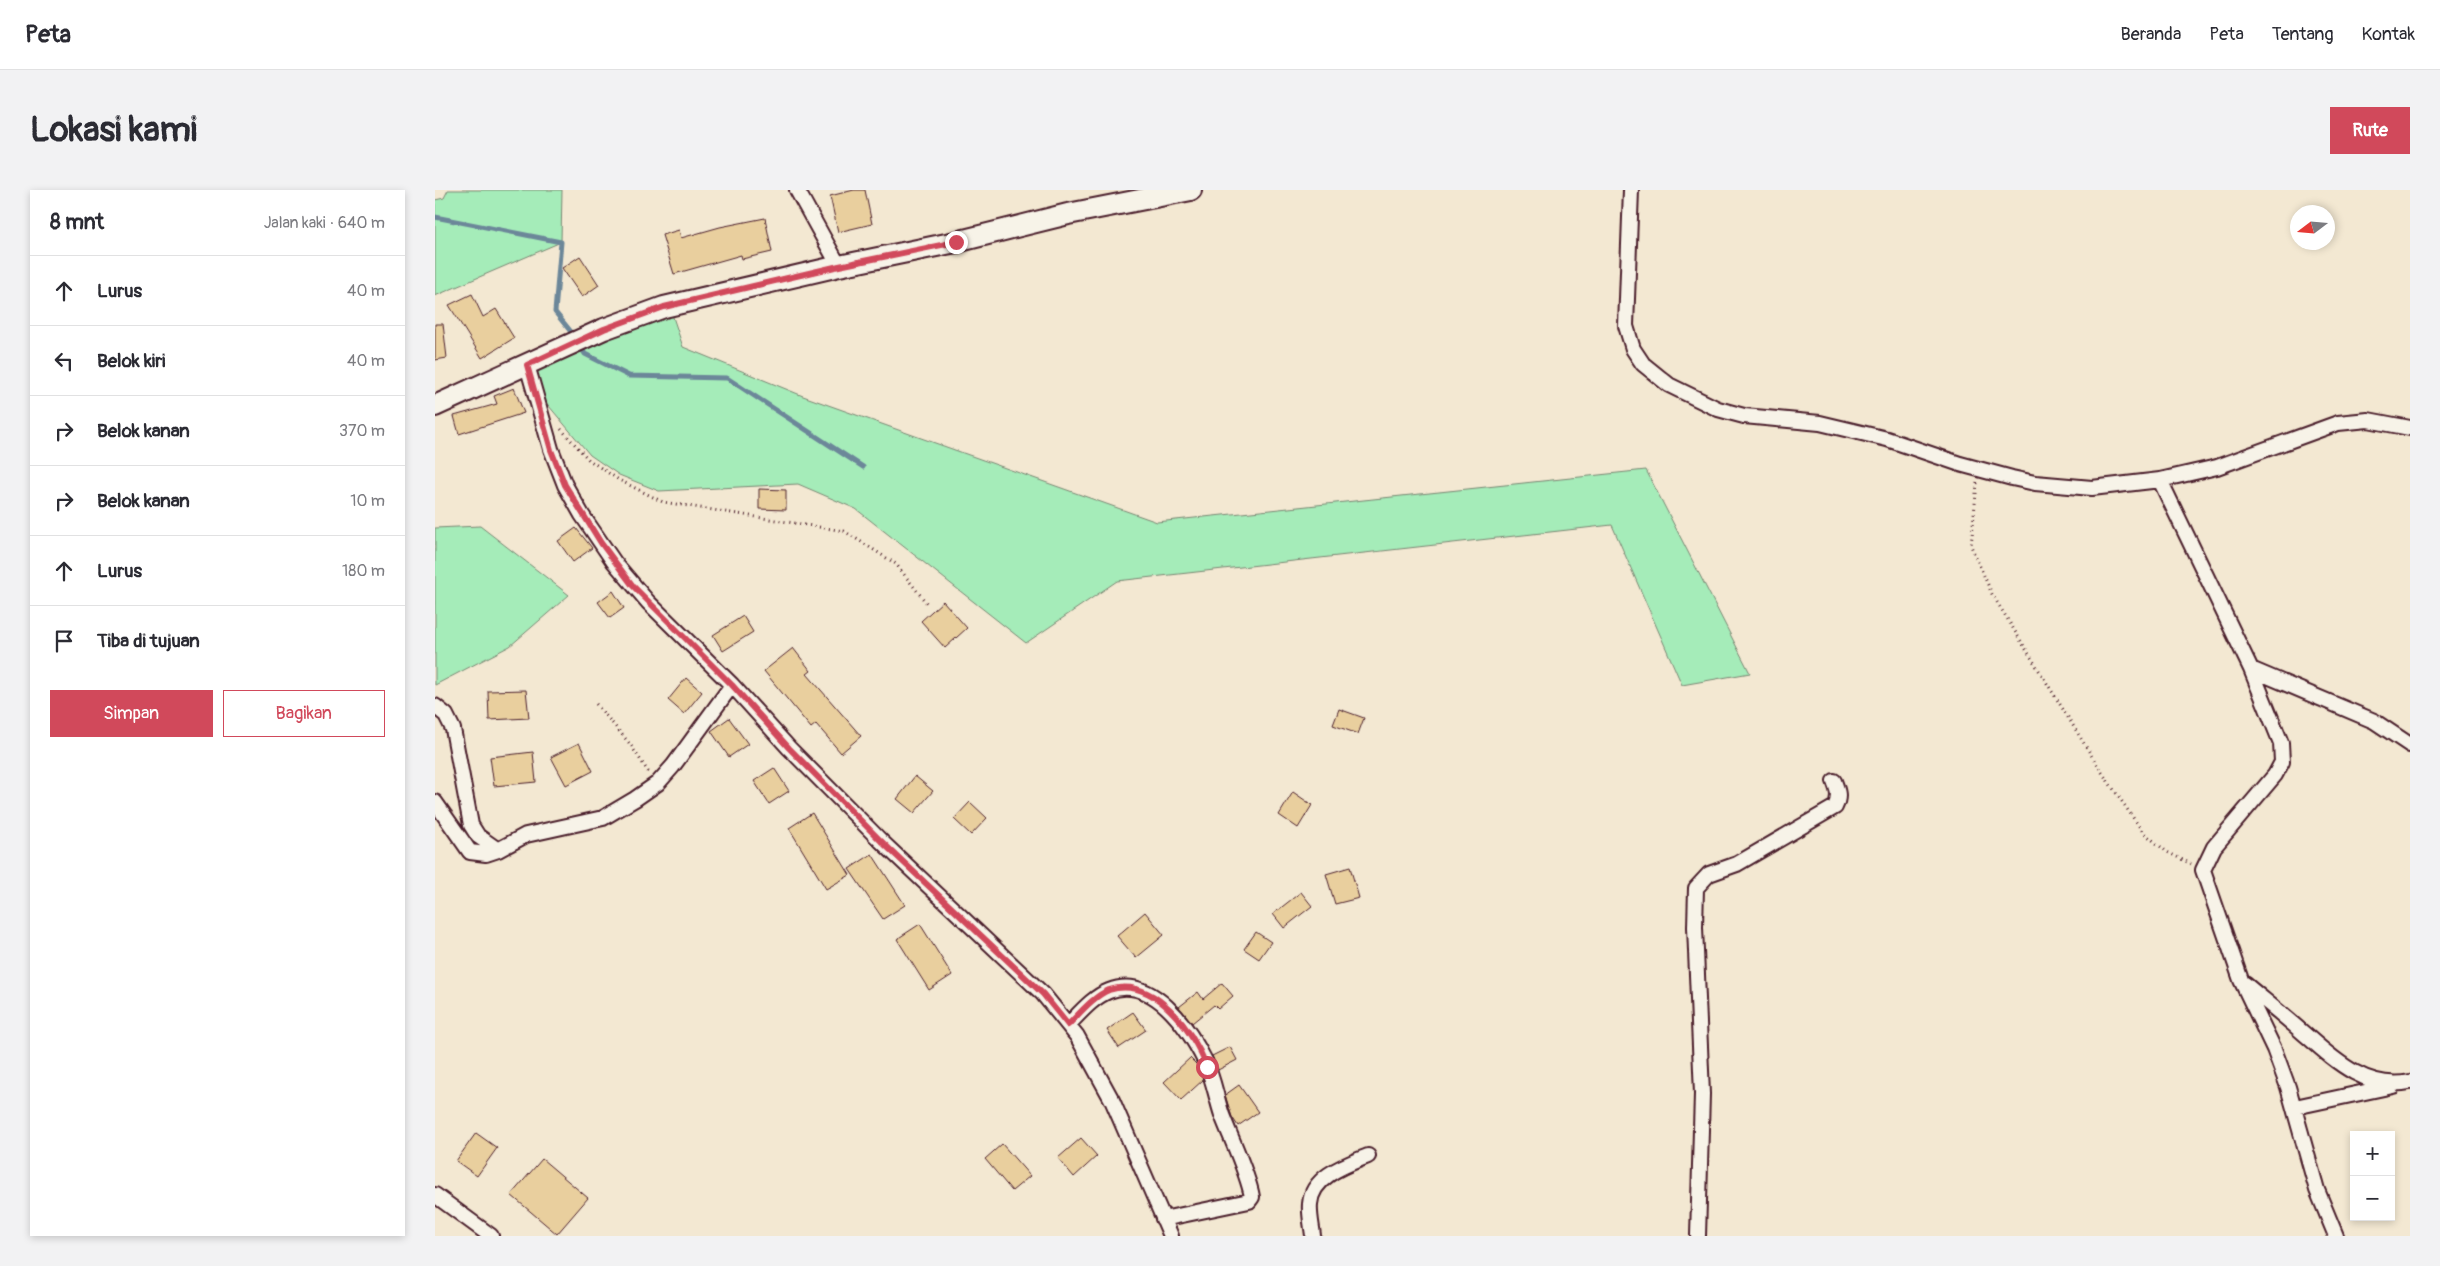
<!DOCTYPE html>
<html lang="id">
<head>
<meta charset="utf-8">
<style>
  :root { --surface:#fff; --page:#f2f2f3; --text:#2b2b33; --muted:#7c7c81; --line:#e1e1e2; --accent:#d1495b }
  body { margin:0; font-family:Pangolin,sans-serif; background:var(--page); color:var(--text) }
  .controls { position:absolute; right:15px; bottom:15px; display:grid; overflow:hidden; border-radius:0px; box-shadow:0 2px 8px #0003 }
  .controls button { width:45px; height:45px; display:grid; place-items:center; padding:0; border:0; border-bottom:1px solid var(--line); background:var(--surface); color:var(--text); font:25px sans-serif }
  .compass { position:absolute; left:1855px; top:15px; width:45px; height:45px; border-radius:50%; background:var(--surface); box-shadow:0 2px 8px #0003; rotate:254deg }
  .stop { position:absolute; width:15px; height:15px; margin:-11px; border:4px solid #d1495b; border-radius:50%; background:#fff }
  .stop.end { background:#d1495b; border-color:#fff; box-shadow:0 1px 5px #0008 }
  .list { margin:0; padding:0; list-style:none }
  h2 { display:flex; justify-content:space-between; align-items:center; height:65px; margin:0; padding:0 20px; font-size:21px }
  h2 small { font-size:16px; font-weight:400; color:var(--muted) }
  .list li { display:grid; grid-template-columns:32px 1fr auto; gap:15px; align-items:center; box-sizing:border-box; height:70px; padding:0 20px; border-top:1px solid var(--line) }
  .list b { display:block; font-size:19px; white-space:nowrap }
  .list em { font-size:16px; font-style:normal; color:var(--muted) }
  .actions { display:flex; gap:10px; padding:15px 20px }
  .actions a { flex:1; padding:11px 0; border:1px solid var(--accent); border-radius:0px; text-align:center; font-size:18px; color:var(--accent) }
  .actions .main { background:var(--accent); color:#fff }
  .icon { flex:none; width:28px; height:28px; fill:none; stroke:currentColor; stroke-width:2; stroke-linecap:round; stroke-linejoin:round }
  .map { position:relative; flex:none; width:1975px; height:1046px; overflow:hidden; border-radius:0px }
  header { display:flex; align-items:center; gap:30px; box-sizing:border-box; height:70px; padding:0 25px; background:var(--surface); border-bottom:1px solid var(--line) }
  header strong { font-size:24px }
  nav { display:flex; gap:28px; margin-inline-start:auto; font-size:18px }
  .intro { display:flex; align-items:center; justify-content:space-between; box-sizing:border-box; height:120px; padding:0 30px }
  h1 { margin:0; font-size:35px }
  .button { padding:12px 22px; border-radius:0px; background:var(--accent); color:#fff; font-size:18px; font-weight:700 }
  main { display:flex; gap:30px; padding:0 30px }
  aside { flex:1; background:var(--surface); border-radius:0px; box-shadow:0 2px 8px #0003 }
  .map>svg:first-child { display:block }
  .green { fill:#a5ecb9; stroke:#788672 }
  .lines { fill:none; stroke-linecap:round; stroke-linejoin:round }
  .stream { stroke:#6c8799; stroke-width:5 }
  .building { fill:#e9cf9e; stroke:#4a1f2b }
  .street-casing { stroke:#4a1f2b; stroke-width:18 }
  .secondary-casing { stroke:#4a1f2b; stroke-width:24 }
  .path { stroke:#4a1f2b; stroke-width:3; stroke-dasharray:1 4; stroke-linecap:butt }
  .street { stroke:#f7f3e8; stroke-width:14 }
  .secondary { stroke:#f7f3e8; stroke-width:20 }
  .route { stroke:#d1495b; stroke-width:6 }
</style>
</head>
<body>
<header>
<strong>Peta</strong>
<nav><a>Beranda</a><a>Peta</a><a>Tentang</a><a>Kontak</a></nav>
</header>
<div class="intro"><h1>Lokasi kami</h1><a class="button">Rute</a></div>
<main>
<aside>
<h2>8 mnt<small>Jalan kaki · 640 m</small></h2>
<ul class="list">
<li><svg class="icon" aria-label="ahead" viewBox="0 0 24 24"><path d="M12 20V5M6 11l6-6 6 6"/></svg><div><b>Lurus</b></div><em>40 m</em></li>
<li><svg class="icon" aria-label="left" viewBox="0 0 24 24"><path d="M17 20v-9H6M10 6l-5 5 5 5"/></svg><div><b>Belok kiri</b></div><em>40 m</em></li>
<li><svg class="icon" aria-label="right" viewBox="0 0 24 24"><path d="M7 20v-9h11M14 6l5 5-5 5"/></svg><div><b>Belok kanan</b></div><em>370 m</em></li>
<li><svg class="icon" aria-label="right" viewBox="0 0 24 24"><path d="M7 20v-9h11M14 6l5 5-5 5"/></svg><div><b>Belok kanan</b></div><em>10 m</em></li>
<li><svg class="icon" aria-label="ahead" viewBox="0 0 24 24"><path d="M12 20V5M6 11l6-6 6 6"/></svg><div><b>Lurus</b></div><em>180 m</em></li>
<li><svg class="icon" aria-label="arrive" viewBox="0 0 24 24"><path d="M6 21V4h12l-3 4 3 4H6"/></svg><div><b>Tiba di tujuan</b></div></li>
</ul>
<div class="actions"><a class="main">Simpan</a><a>Bagikan</a></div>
</aside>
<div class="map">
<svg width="1975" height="1046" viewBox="0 0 1975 1046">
  <rect width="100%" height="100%" fill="#f3e8d2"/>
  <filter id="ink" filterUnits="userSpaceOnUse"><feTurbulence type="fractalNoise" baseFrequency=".02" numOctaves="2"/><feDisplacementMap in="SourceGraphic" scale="10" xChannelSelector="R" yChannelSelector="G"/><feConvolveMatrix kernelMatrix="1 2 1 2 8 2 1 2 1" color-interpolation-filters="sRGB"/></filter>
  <g filter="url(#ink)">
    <path class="green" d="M13 0H127L126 52 0 106V10L9 8Z
      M233 112 248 157 368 206 722 332 1211 280 1315 483 1247 495 1177 335 682 391 591 453 421 319 363 294 224 301 184 285 155 265 103 203 92 172Z
      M45 336 134 405 75 456 0 495V338Z"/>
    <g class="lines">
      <path class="stream" d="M0 27 126 52 120 122 141 148
        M145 156 150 164 194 186 292 188 428 277"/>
    </g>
    <path class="building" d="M419 0H430L437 34 403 42 395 6Z
      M330 28 337 62 307 69 306 65 239 84 227 45 244 40 246 48 285 37Z
      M145 66 164 95 147 107 127 78Z
      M37 104 48 127 61 119 79 148 47 168 14 115Z
      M0 134H8L12 168 0 170Z
      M79 198 89 223 24 244 19 226 62 214 59 206Z
      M324 299 351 300V320L324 319Z
      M141 338 157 358 138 372 123 351Z
      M178 401 189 418 175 428 163 412Z
      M508 411 532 438 510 458 486 431Z
      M308 426 318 442 288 461 278 445Z
      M358 458 376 481 372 484 426 546 406 563 381 534 376 538 329 481Z
      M251 488 267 502 249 524 233 510Z
      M91 500 94 528 54 530 53 501Z
      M904 519 929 528 923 544 898 535Z
      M294 528 313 554 294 567 276 541Z
      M144 553 158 581 131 595 116 567Z
      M98 562 101 592 59 596 55 567Z
      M339 578 354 601 334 614 319 591Z
      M480 586 498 601 479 623 462 609Z
      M858 602 877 615 863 638 844 625Z
      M535 612 552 628 536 645 519 629Z
      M377 623 415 685 391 699 354 638Z
      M437 664 470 715 448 729 414 679Z
      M915 677 924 708 900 714 891 684Z
      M866 702 877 716 849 738 838 724Z
      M710 722 729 745 701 768 682 746Z
      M485 734 517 785 494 800 462 749Z
      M821 742 836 752 824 769 809 759Z
      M787 793 798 806 783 819 779 815 757 833 744 817 763 802 768 809Z
      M698 822 711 840 684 858 672 840Z
      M795 857 802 870 783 880 777 866Z
      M755 868 762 875 768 890 746 910 729 892Z
      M804 895 823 922 803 936 797 927 790 905Z
      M41 943 62 958 42 986 21 971Z
      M646 948 662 966 639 987 623 968Z
      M567 954 595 986 577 1001 550 969Z
      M107 969 153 1008 122 1044 76 1005Z"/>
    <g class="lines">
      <g class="street-casing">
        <path id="street" d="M362 0 404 76
          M1196 0 1191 136 1198 159 1208 174 1234 195 1283 219 1309 226 1385 233 1452 249 1525 274 1577 288 1600 293 1657 298 1725 290 1782 277 1903 233 1933 230 1975 238
          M92 175 116 259 130 295 147 325 179 372 213 412 297 495 354 558 446 651 608 804 642 846 677 910 736 1046
          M1725 290 1816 479 1846 553 1847 572 1840 585 1779 657 1768 680 1806 790 1839 859 1853 897 1882 1000 1901 1046
          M1816 479 1939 531 1975 555
          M0 516 11 525 18 539 36 635 43 646 63 660
          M0 612 35 662 51 664 63 660 91 645 168 628 200 609 223 593 238 576 297 495
          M1810 794C1829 810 1848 825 1866 841 1897 868 1930 901 1975 892
          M633 835C645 823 658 807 674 801 717 784 753 837 770 871 778 887 781 907 787 925 796 949 813 983 817 1007L814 1011 728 1029
          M1860 917 1958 896
          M0 1005 56 1046
          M878 1046C877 1036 874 1024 875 1014 877 986 911 975 933 966
          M1263 1046 1267 904 1260 737 1261 698 1274 684 1302 674 1400 617C1405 607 1403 601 1399 591"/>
      </g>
      <g class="secondary-casing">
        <path id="secondary" d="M0 216 169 139 229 117 404 76 521 52 633 24 756 0"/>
      </g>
      <path class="path" d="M126 239 154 270 184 290 228 312 409 341 461 374 493 415
        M1542 293 1536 356 1557 404 1666 581 1708 642 1732 662 1756 674
        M161 514 195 554 214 583"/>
      <use href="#street" class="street"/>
      <use href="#secondary" class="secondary"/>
    </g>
  </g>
  <g class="lines" filter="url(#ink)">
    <path class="route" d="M521 52 404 76 229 117 169 139 92 175 116 260 130 295 166 353 198 396 297 495 354 558 446 651 608 804 633 835C645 823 659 806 674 800 720 785 758 842 772 877"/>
  </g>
</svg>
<div class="controls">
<button>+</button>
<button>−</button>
</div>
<svg class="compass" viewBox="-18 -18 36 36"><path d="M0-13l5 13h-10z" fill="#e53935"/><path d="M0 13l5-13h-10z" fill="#7c7c81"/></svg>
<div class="stop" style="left:772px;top:877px"></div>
<div class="stop end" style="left:521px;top:52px"></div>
</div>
</main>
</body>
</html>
